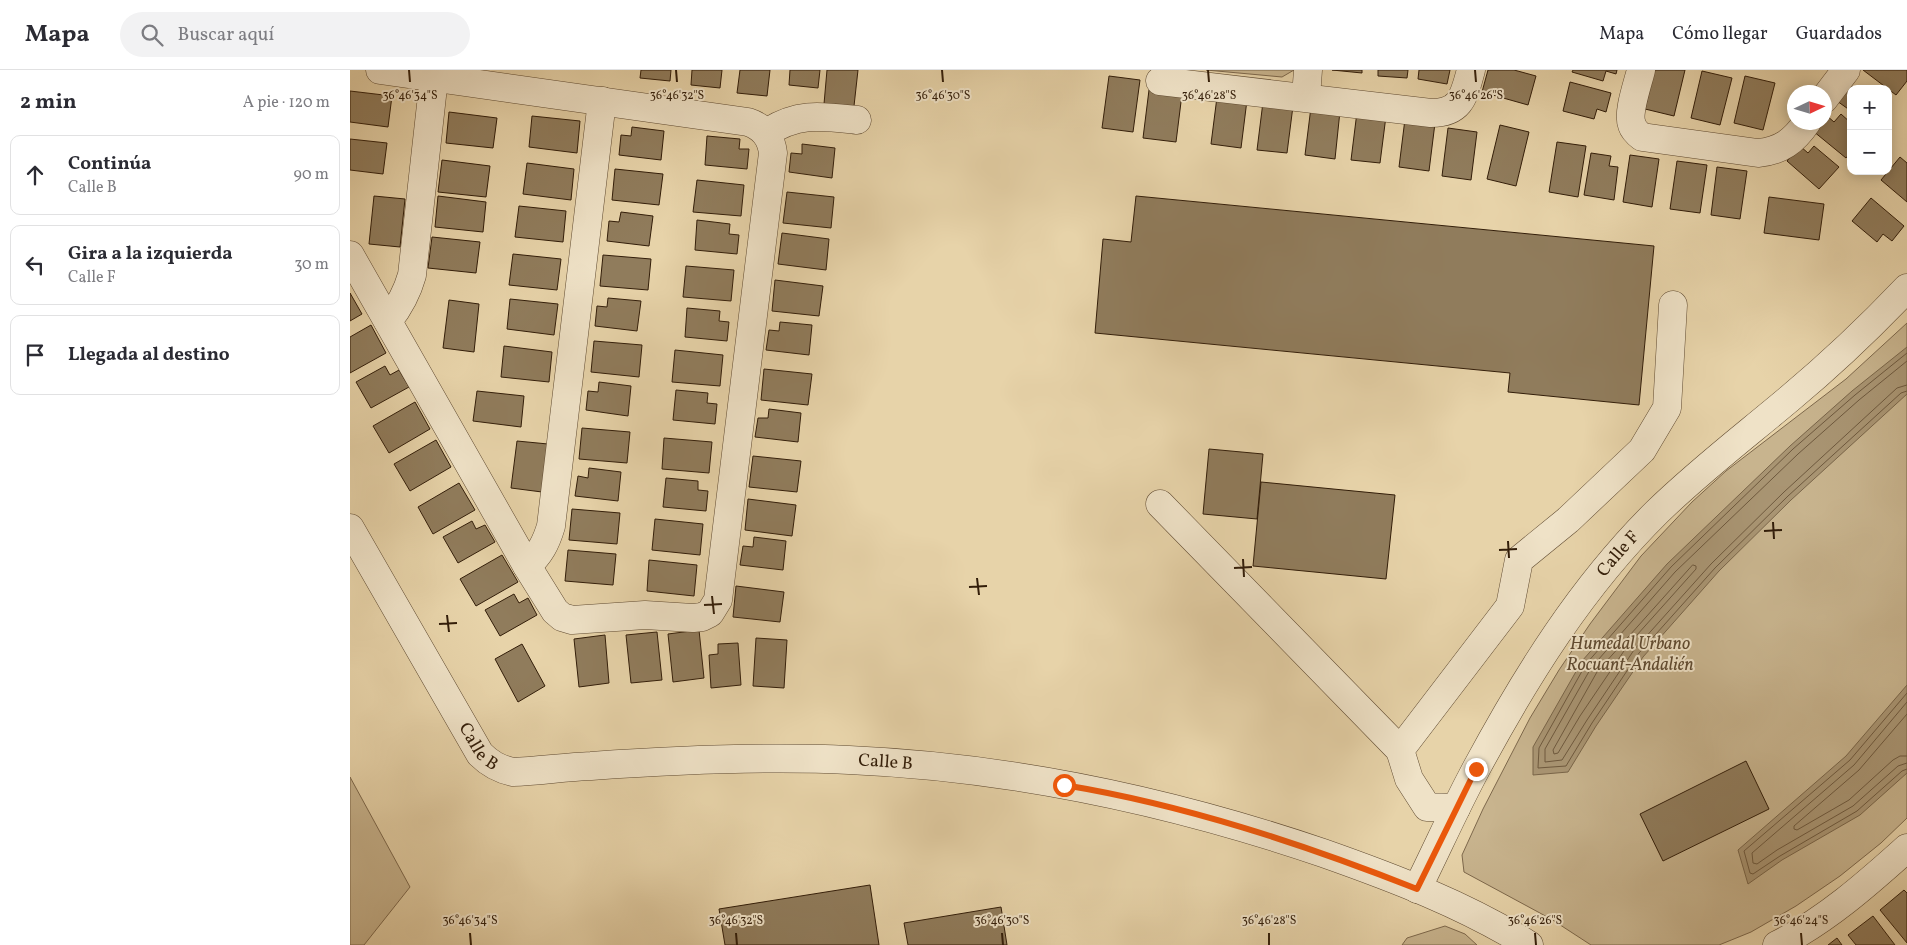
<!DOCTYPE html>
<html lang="es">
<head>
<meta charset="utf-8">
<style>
  :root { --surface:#fff; --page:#f2f2f3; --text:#2b2b33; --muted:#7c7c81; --line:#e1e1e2 }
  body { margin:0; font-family:Vollkorn,serif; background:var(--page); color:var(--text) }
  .controls { position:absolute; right:15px; top:15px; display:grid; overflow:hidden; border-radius:10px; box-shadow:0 2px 12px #0003 }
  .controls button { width:45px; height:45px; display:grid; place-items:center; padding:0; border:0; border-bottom:1px solid var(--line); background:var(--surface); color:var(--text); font:25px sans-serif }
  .compass { position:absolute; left:1437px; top:15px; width:45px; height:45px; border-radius:50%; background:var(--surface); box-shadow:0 2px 12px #0003; rotate:86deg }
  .stop { position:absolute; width:15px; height:15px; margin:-11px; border:4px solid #ea580c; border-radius:50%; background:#fff }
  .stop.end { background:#ea580c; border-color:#fff; box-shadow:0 1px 5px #0008 }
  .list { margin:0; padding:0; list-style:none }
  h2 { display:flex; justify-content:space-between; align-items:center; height:65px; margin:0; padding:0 20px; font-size:21px }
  h2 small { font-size:16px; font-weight:400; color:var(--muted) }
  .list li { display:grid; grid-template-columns:32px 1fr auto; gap:15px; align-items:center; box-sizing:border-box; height:80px; margin:0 10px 10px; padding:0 10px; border:1px solid var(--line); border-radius:10px }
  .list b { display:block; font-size:19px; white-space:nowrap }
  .list p { margin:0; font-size:16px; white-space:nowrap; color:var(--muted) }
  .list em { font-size:16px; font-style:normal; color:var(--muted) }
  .icon { flex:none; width:28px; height:28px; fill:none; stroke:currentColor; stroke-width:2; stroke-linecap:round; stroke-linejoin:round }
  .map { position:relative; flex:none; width:1557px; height:875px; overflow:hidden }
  header { display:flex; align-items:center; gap:30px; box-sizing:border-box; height:70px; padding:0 25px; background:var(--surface); border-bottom:1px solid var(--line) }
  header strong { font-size:24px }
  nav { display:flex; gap:28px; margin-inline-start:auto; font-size:18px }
  .search { width:350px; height:45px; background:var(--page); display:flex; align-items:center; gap:12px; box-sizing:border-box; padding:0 18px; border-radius:28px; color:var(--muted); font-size:19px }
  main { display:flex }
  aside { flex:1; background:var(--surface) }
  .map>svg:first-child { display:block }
  .green { fill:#c8b48e; stroke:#7d684c }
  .water { fill:#a99573; stroke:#796549 }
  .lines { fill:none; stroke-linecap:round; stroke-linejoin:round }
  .shore { stroke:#6e593e; stroke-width:1 }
  .building { fill:#907c5c; stroke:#321d09 }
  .minor-casing { stroke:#5f4a31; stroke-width:29 }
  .minor { stroke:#efe2c7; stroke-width:28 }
  .route { stroke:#ea580c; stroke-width:6 }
  .ticks { fill:none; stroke:#321d09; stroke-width:2 }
  .labels { text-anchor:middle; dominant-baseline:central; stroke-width:4; stroke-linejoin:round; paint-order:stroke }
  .street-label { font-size:18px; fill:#321d09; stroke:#efe2c7 }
  .park-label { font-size:18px; font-style:italic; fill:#5f4a31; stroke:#efe2c7 }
  .ticks-label { font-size:12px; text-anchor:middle; fill:#321d09; stroke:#efe2c7; stroke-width:4; stroke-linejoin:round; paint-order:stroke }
</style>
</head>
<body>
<header>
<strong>Mapa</strong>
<div class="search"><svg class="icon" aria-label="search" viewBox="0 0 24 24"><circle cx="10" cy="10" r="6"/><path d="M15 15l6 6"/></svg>Buscar aquí</div>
<nav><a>Mapa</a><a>Cómo llegar</a><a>Guardados</a></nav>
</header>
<main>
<aside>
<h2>2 min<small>A pie · 120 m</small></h2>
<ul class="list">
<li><svg class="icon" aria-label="ahead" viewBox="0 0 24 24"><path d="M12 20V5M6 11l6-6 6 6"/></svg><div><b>Continúa</b><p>Calle B</p></div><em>90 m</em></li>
<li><svg class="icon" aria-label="left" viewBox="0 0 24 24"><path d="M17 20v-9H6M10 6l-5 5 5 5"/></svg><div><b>Gira a la izquierda</b><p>Calle F</p></div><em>30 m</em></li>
<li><svg class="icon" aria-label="arrive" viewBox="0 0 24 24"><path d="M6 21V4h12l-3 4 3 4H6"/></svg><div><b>Llegada al destino</b></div></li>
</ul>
</aside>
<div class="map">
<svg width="1557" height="875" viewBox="0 0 1557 875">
  <rect width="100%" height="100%" fill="#e7d3a9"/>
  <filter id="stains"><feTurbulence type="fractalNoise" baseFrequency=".004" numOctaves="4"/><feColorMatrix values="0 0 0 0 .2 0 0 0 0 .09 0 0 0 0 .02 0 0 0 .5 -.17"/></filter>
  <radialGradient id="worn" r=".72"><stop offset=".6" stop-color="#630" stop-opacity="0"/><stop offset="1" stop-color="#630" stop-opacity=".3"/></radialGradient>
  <path class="green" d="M856 0H944L932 7Z
    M1557 253V748L1531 773 1490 806 1446 836 1401 862 1369 875H1241L1201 849 1114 802 1112 785 1133 739 1180 648 1209 600 1240 554 1291 486 1342 432 1376 401 1496 309Z
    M0 707 60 817 14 875H0Z
    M1095 856 1115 864 1127 875H1052L1057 868Z"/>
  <path class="water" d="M1557 277V324L1441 430 1369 501 1293 587 1246 656 1218 702 1183 705V677L1232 591 1317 494 1440 376 1502 321Z
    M1557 615V703L1510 745 1432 790 1398 814 1388 780 1496 686Z"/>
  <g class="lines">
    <path class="shore" d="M1557 283 1505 325 1443 379 1321 497 1236 594 1189 678 1188 698 1216 696 1242 653 1289 583 1365 498 1438 426 1551 323 1557 321
      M1557 291 1509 330 1448 384 1325 502 1241 598 1195 679V692L1212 690 1237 650 1284 580 1361 494 1434 422 1547 318 1557 315
      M1343 495 1346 496V499L1278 575 1230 646 1208 683 1204 684 1203 680 1247 602Z
      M1557 623 1500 690 1394 781 1400 803 1403 804 1430 786 1507 741 1552 701 1557 699
      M1557 632 1504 695 1402 783 1403 793 1407 794 1427 780 1503 736 1548 696 1557 693
      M1557 644 1509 700 1444 756V759L1447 760 1499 730 1543 690 1550 686H1557"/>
  </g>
  <path class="building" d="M291 0H321L320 11 290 8Z
    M342 0H372L370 18 341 15Z
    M390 0H420L417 26 387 23Z
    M440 0H470L468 18 439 15Z
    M477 0H508L504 36 474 34Z
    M982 0H1012V3Z
    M1028 0H1058L1057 8 1028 6Z
    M1069 0H1100L1097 14 1068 9Z
    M1138 0H1164L1186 6 1178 35 1132 22Z
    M1223 0H1267L1266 4 1256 1 1253 11 1222 2Z
    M1304 0H1335L1324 46 1295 39Z
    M1513 0H1557V11L1546 25Z
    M1352 1 1382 8 1370 55 1341 48Z
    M759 6 790 10 783 62 752 58Z
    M1395 6 1425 13 1413 60 1384 53Z
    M1220 12 1261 23 1256 42 1247 39 1244 49 1213 41Z
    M1500 14 1505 19H1501V41L1487 31Z
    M799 20 832 24 826 72 793 68Z
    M0 21 42 26 38 57 0 52Z
    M867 27 897 30 891 78 861 74Z
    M913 32 943 36 937 83 907 80Z
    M961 37 990 41 985 89 955 85Z
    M99 42 147 48 143 78 96 73Z
    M1007 42 1036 46 1030 93 1001 90Z
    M1491 44 1501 53V82L1496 88 1463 61 1470 52H1474L1476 45 1484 52Z
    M182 46 230 51 227 83 179 77Z
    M1055 49 1085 53 1079 101 1049 97Z
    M1150 55 1179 62 1166 116 1137 109Z
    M282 57 314 61 311 90 269 85 271 65 281 66Z
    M1098 58 1127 62 1121 110 1092 106Z
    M357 66 390 69 389 79H399L397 99 355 95Z
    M0 69 37 73 33 104 0 100Z
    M1207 72 1236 76 1228 127 1199 122Z
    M452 74 485 78 482 108 439 102 441 83 452 84Z
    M1450 76 1458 83 1464 76 1489 97 1469 119 1437 91Z
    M1241 83 1261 86 1259 96 1268 97 1264 130 1234 125Z
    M1280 85 1309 89 1302 137 1273 132Z
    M1550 87 1557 93V132L1531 110Z
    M92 90 140 96 136 127 88 122Z
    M1327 91 1357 95 1350 143 1320 139Z
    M177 93 224 99 221 130 173 124Z
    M1367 97 1397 101 1390 149 1361 145Z
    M265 99 313 104 309 135 262 130Z
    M347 110 394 115 391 146 343 142Z
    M437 122 484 127 481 158 433 153Z
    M24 126 55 129 50 177 19 174Z
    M88 126 136 132 133 162 85 157Z
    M786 126 1304 176 1289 335 1158 322 1160 303 745 263 753 169 781 172Z
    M1419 127 1474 134 1469 170 1414 163Z
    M1521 128 1554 156 1542 171 1533 164 1527 172 1502 151Z
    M169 136 216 141 213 172 165 167Z
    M271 142 303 146 299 176 257 171 259 151 269 152Z
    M347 150 380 154 379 164 389 165 387 184 345 180Z
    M432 163 479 169 476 200 428 194Z
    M82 167 130 172 126 203 78 198Z
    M163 184 211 189 207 220 159 215Z
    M253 185 301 189 298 220 250 216Z
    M336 196 384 200 381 231 333 227Z
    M425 210 473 216 469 246 422 241Z
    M0 223 12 244 0 251Z
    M258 228 291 231 287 261 245 256 247 236 257 237Z
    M160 229 208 234 204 265 157 259Z
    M99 230 129 234 124 282 93 278Z
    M337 238 370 241 369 251 379 252 377 271 335 267Z
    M430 252 462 255 459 285 416 280 419 260 429 261Z
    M21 255 36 283 0 303V267Z
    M244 271 292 275 289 307 241 302Z
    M154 276 202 282 199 312 151 307Z
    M325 280 373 285 370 316 322 312Z
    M35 296 40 305 49 300 59 317 21 338 6 312Z
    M414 299 462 304 458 335 411 330Z
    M249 312 281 316 278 346 236 340 238 321 248 322Z
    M326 320 358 323 357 333 367 334 365 354 323 350Z
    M127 321 174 326 171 357 123 351Z
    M65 332 80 359 39 383 23 356Z
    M419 339 451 343 448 372 405 367 408 348H418Z
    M232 358 280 362 277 393 229 389Z
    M314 368 362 372 359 403 312 399Z
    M86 370 101 397 60 421 44 394Z
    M167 371 198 374 192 422 161 418Z
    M859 379 913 384 907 449 853 444Z
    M403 386 451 391 447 422 399 417Z
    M239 398 271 402 268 431 225 426 228 406 238 408Z
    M316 408 348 411V420L358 421 356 441 313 437Z
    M911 412 1045 425 1036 509 903 496Z
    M109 413 125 440 83 464 68 437Z
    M398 429 446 435 442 466 395 460Z
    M222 439 270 443 267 474 219 470Z
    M305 449 353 454 350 485 302 480Z
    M122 451 126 459 135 455 145 472 108 493 93 467Z
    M404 467 436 471 433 500 390 495 393 476 403 477Z
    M218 480 266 484 263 515 215 511Z
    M152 485 168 512 126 536 110 509Z
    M299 490 347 495 344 526 297 521Z
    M386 516 434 522 430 552 383 547Z
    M164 524 169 533 178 528 187 545 150 566 135 540Z
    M349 560 354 608 323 612 318 564Z
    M307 562 312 610 281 613 276 565Z
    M255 565 259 613 229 617 224 569Z
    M406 568 437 570 434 618 403 616Z
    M388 573 391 615 361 618 359 585 368 584V574Z
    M172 574 195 616 168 632 145 589Z
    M1396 691 1419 739 1313 791 1290 744Z
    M520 815 529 875H375L369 839Z
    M1554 820 1557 823V873L1530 840Z
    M651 837 657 875H558L554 853Z
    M1523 846 1545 875H1506L1498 865Z
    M1487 868 1492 875H1478Z"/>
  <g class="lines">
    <g class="minor-casing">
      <g id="minor">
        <path d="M1291 0C1288 13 1277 43 1282 55 1284 61 1288 64 1292 67L1408 83C1431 81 1444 71 1457 52"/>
        <path d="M810 11 1081 43C1112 43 1114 25 1121 0"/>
        <path d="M956 27 958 0"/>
        <path d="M1474 29 1496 0"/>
        <path d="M416 63C448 42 471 46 507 50"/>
        <path d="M0 185 177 496 205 541 212 547 222 550 295 545 343 548 352 547 360 543 368 530 423 83C421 67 413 57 398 52L30 0"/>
        <path d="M38 251C50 236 57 223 62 205L84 8"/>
        <path d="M810 434 1050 680"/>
        <path id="s1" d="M0 458 130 684C140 694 149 699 163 702 189 701 215 697 241 696 327 690 413 686 499 690 661 697 820 731 973 783 1044 808 1115 835 1179 875"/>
        <path d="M177 496C190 484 196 473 201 456L252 31"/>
        <path d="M1106 738 1077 737 1059 709 1050 680 1160 536 1169 490 1218 450 1292 380 1317 338 1323 235"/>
        <path id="s2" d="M1067 819C1087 779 1105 738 1126 699 1176 606 1232 516 1307 442 1349 401 1395 366 1439 329 1481 294 1520 257 1557 218"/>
        <path d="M1427 875C1475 851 1517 814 1557 778"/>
      </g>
    </g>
    <use href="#minor" class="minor"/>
  </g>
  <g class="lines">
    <path class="route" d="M714 715C835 735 953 774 1067 819L1126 699"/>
  </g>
  <path class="ticks" d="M59 0 60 12M326 0 327 12M592 0 593 12M858 0 859 12M1125 0 1126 12M1423 452 1424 469M1414 461 1432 460M1158 471 1159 488M1149 480 1167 479M893 489 894 507M884 498 902 497M627 508 629 525M619 517 637 516M362 526 364 544M354 535 372 534M97 545 99 562M89 554 107 553M120 863 121 875M386 863 387 875M652 863 653 875M919 863V875M1185 863 1186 875M1451 863 1452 875"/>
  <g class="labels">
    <g class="street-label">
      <text stroke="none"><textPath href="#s2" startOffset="392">Calle F</textPath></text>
      <text stroke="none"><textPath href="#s1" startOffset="254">Calle B</textPath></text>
      <text stroke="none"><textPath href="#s1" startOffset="672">Calle B</textPath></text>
    </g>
    <g class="park-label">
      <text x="1280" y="574">Humedal Urbano<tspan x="1280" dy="21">Rocuant-Andalién</tspan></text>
    </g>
  </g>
  <g class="ticks-label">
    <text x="60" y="29">36°46'34"S</text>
    <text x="327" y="29">36°46'32"S</text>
    <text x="593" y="29">36°46'30"S</text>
    <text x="859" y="29">36°46'28"S</text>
    <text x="1126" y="29">36°46'26"S</text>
    <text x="120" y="854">36°46'34"S</text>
    <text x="386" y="854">36°46'32"S</text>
    <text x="652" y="854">36°46'30"S</text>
    <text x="919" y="854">36°46'28"S</text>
    <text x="1185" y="854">36°46'26"S</text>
    <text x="1451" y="854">36°46'24"S</text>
  </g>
  <rect width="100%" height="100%" filter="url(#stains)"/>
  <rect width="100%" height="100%" fill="url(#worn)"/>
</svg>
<div class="controls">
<button>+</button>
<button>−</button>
</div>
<svg class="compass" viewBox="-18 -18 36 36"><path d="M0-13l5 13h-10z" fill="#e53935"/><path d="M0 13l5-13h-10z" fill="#7c7c81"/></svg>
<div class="stop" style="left:714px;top:715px"></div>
<div class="stop end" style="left:1126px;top:699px"></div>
</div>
</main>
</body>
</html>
